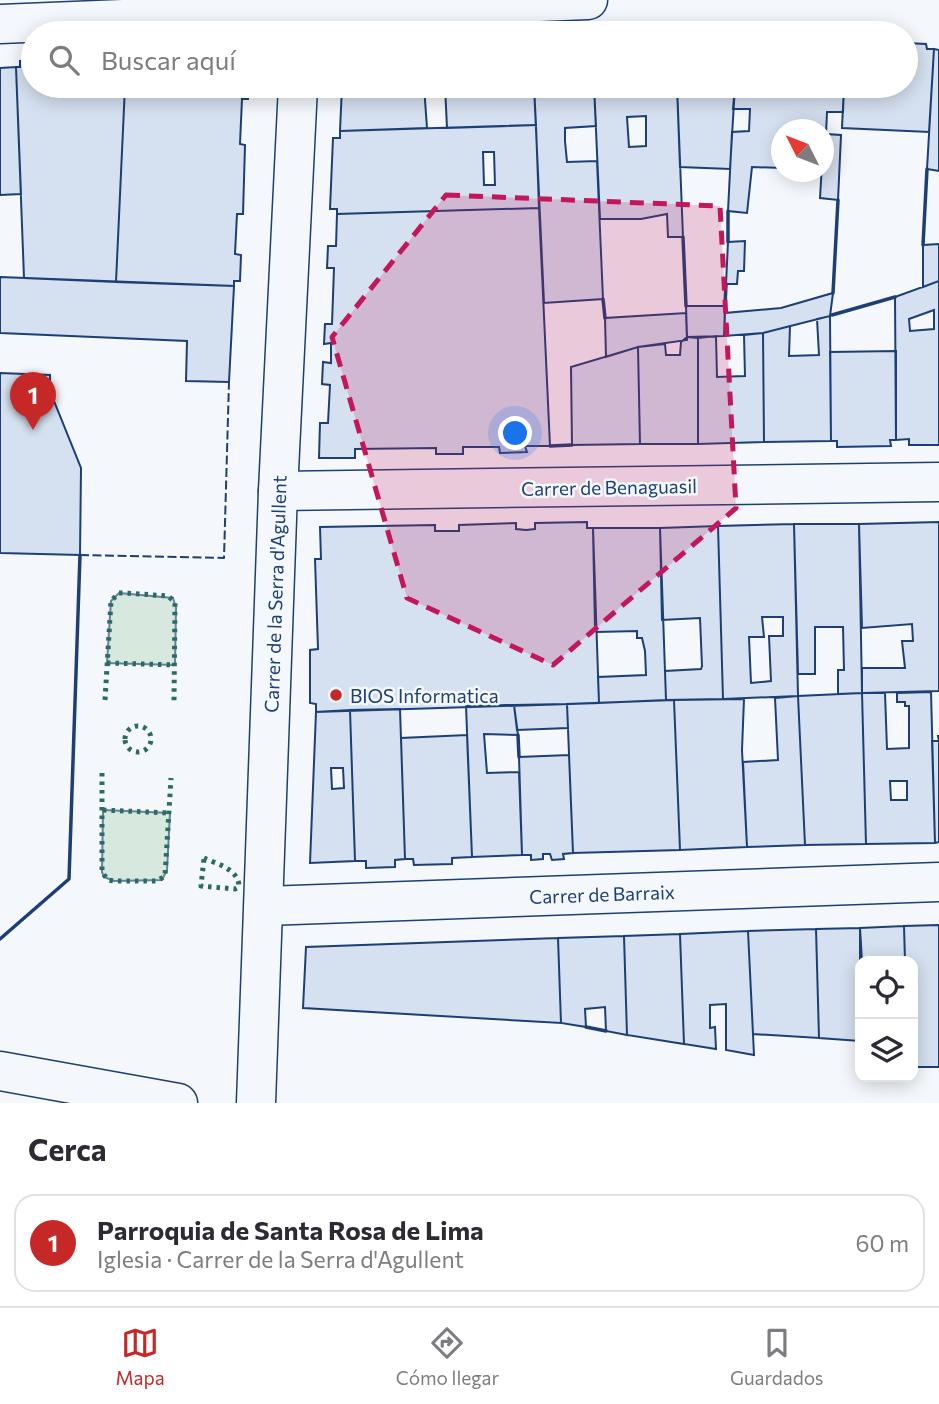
<!DOCTYPE html>
<html lang="es">
<head>
<meta charset="utf-8">
<style>
  :root { --surface:#fff; --page:#f2f2f3; --text:#2b2b33; --muted:#7c7c81; --line:#e1e1e2; --accent:#c62828 }
  body { margin:0; font-family:Commissioner,sans-serif; background:var(--page); color:var(--text) }
  .controls { position:absolute; right:21px; bottom:21px; display:grid; overflow:hidden; border-radius:14px; box-shadow:0 4px 18px #0003 }
  .controls button { width:63px; height:63px; display:grid; place-items:center; padding:0; border:0; border-bottom:2px solid var(--line); background:var(--surface); color:var(--text); font:35px sans-serif }
  .compass { position:absolute; left:771px; top:119px; width:63px; height:63px; border-radius:50%; background:var(--surface); box-shadow:0 4px 18px #0003; rotate:312deg }
  .you { position:absolute; left:516px; top:434px; width:24px; height:24px; margin:-18px; border:5px solid #fff; border-radius:50%; background:#1a73e8; box-shadow:0 0 0 10px #1a73e833 }
  .badge { display:grid; place-items:center; width:46px; height:46px; border-radius:50%; background:var(--accent); color:#fff; font-size:23px; font-weight:700 }
  .pin { position:absolute; translate:-50% -58px; filter:drop-shadow(0 2px 4px #0008) }
  .pin::after { content:''; position:absolute; top:37px; width:24px; height:21px; background:inherit; clip-path:polygon(0 0,100% 0,50% 100%) }
  .list { margin:0; padding:0; list-style:none }
  h2 { display:flex; justify-content:space-between; align-items:center; height:91px; margin:0; padding:0 28px; font-size:30px }
  h2 small { font-size:23px; font-weight:400; color:var(--muted) }
  .list li { display:grid; grid-template-columns:46px 1fr auto; gap:21px; align-items:center; box-sizing:border-box; height:98px; margin:0 14px 14px; padding:0 14px; border:2px solid var(--line); border-radius:21px }
  .list b { display:block; font-size:26px; white-space:nowrap }
  .list p { margin:0; font-size:23px; white-space:nowrap; color:var(--muted) }
  .list em { font-size:23px; font-style:normal; color:var(--muted) }
  .icon { flex:none; width:38px; height:38px; fill:none; stroke:currentColor; stroke-width:2; stroke-linecap:round; stroke-linejoin:round }
  .map { position:relative; flex:none; width:939px; height:1103px; overflow:hidden }
  .search { position:absolute; background:var(--surface); box-shadow:0 4px 18px #0003; left:21px; right:21px; top:21px; height:77px; display:flex; align-items:center; gap:18px; box-sizing:border-box; padding:0 24px; border-radius:38px; color:var(--muted); font-size:26px }
  .sheet { height:203px; background:var(--surface) }
  nav { display:flex; justify-content:space-around; align-items:center; box-sizing:border-box; height:98px; border-top:2px solid var(--line); background:var(--surface); font-size:19px; color:var(--muted) }
  nav a { display:grid; justify-items:center; gap:4px }
  nav .on { color:var(--accent) }
  .map>svg:first-child { display:block }
  .green { fill:#d7e8df; stroke:#687fa3; stroke-width:2 }
  .building { fill:#d5e0f0; stroke:#1d3f73; stroke-width:2; fill-rule:evenodd }
  .lines { fill:none; stroke-linecap:round; stroke-linejoin:round }
  .street-casing { stroke:#1d3f73; stroke-width:41 }
  .secondary-casing { stroke:#1d3f73; stroke-width:41 }
  .street { stroke:#f4f7fb; stroke-width:38 }
  .secondary { stroke:#f4f7fb; stroke-width:38 }
  .hedge { stroke:#2c6c60; stroke-width:5; stroke-dasharray:3.5 5; stroke-linecap:butt }
  .fence { stroke:#1d3f73; stroke-width:2; stroke-dasharray:9 3.5; stroke-linecap:butt }
  .wall { stroke:#1d3f73; stroke-width:3.5 }
  .marked { fill:#c2185b; fill-opacity:0.2; stroke:#c2185b; stroke-width:5; stroke-dasharray:14 9; stroke-linejoin:round }
  .poi-dot { fill:#c62828; stroke:#f4f7fb; stroke-width:2.5 }
  .labels { text-anchor:middle; dominant-baseline:central; stroke-width:5; stroke-linejoin:round; paint-order:stroke }
  .street-label { font-size:19px; fill:#1d3f73; stroke:#f4f7fb }
  .poi-label { font-size:19px; fill:#1d3f73; stroke:#f4f7fb; text-anchor:start }
</style>
</head>
<body>
<div class="map">
<svg width="939" height="1103" viewBox="0 0 939 1103">
  <rect width="100%" height="100%" fill="#f4f7fb"/>
  <path class="green" d="M119 593 173 598 176 608 175 665 107 663 111 601Z
    M103 810 170 813 167 870 162 880 114 881 104 877 102 872Z"/>
  <path class="building" d="M906 43 926 44 927 49H934L929 132 842 128 844 86H906Z
    M934 49 939 50V171L927 169Z
    M33 60V86H125L116 282 24 278 16 67H20V61Z
    M16 67 21 194 0 195V68Z
    M125 86H249L248 99H242L240 144 245 145 243 214H237L235 254 241 255 240 281H234V286L116 282Z
    M342 86H424L427 128 340 131Z
    M445 86H534L536 125 447 128Z
    M534 86H594L596 126 565 128V141L567 162 597 161 603 299 544 303Z
    M594 86H677L683 237H668L667 214 641 219H600ZM646 116V146L629 147 627 117Z
    M677 86H735L730 169 680 167Z
    M735 86H844L843 112H827L826 134 841 135 838 200 820 198 824 130H782V168L752 167 747 213 728 211 732 132 749 131 750 109H733Z
    M536 125 539 208 337 214V209H330L333 138H340V131ZM483 152H494L495 185H484Z
    M539 208 550 446H525L527 452 500 453 499 447H463V454H436V448L355 449V458H319L320 423H328L330 385 322 384 323 362 331 363V343L324 344 325 324H332L334 268H327L328 246H336L337 214Z
    M745 241 744 271H738L737 284H726L728 242Z
    M939 244V281L923 287V245Z
    M0 277 234 286 229 382 186 381 187 341 0 333Z
    M939 281V445H909V439L896 440 895 297ZM934 310V329L910 331 909 319Z
    M833 293 830 316 763 333 724 336 725 313 781 308Z
    M686 306H725L724 336 687 337Z
    M686 313 687 340 638 347 606 357 605 318Z
    M830 316 831 441 764 442 763 333 790 326 789 356 819 355 817 319Z
    M763 333 764 442 698 444V338L716 336 717 377 745 376 744 335Z
    M687 337 698 338V444H640L638 347 665 344 666 355H680L681 342Z
    M638 347 640 444 572 445 571 367Z
    M896 351V440H890L891 446 837 447V441H831L830 352Z
    M0 373 50 375V391L81 468 80 555 0 553Z
    M587 522V528H593L599 703 316 712V704L310 703V650L318 649 315 559H321L320 527 435 525V531H459V525L516 523V529L526 530 535 529V523Z
    M939 522V691L862 693V668H905L902 641H913L912 624 862 628 859 524Z
    M794 524 798 696 723 699 718 526ZM762 617H783V636H769L771 681 751 683 749 637H764Z
    M794 524H859L862 693 838 694V670H844L843 627H815V674H798Z
    M718 526 723 699 666 700 665 671 701 669 702 666 700 618 662 620 660 528Z
    M593 528H660L666 700 599 703 598 677 646 675 645 651 642 638H637V631L597 632 595 628Z
    M931 692 935 843 866 844 862 693H885L887 749 909 748V706H905V702H897V693ZM890 781H907V800H891Z
    M862 693 866 844 805 845 798 696Z
    M798 696 805 845 747 847 743 762 778 760 775 698Z
    M744 699 742 750 747 847 680 850 674 700Z
    M674 700 680 850 573 853 567 704Z
    M567 704 568 728 517 730 514 705Z
    M514 705 518 735 484 734 487 773 519 772 522 855 472 857 466 706Z
    M400 709 405 859 395 860V867L366 868V861H355L350 710Z
    M350 710 355 861 310 863 316 712ZM331 768H343L344 788 332 789Z
    M467 735 472 857 452 858V864L414 865 413 859H405L401 738Z
    M938 736H939V842L935 843 932 741H939Z
    M569 755 573 853 563 854 564 859 552 860 550 854H543V859L531 860V855H522L519 757Z
    M939 925V1067H913V961H905L904 926Z
    M904 926 905 961H862L860 928Z
    M860 928V1041L819 1038 816 929Z
    M816 929 819 1038 753 1034 748 931Z
    M748 931 754 1055 726 1050V1004L710 1005V1028L715 1027 716 1049 684 1044 680 934Z
    M680 934 684 1044 627 1035 624 936Z
    M624 936 627 1035 606 1031 605 1007 585 1009 586 1027 561 1023 558 938Z
    M558 938 561 1023 303 1008 306 947Z"/>
  <g class="lines">
    <g class="street-casing">
      <path id="street" d="M0 24 588 0
        M278 491 939 482
        M265 906 939 882"/>
    </g>
    <g class="secondary-casing">
      <path id="secondary" d="M300 33 301 0
        M0 1071 178 1103
        M256 1103 278 491 298 86"/>
    </g>
    <use href="#street" class="street"/>
    <use href="#secondary" class="secondary"/>
    <path class="hedge" d="M107 663 175 665
      M105 700 111 601 119 593H125L168 596 175 602 174 701
      M125 739a13 13 0 1 1 26 0a13 13 0 1 1-26 0Z
      M102 773V872L108 880 114 881H157L165 876 171 778
      M103 810 170 813
      M204 858C217 864 239 869 239 887L235 889 201 886Z"/>
    <path class="fence" d="M80 555 224 558 229 382"/>
    <path class="wall" d="M683 237 686 306
      M728 242V211
      M923 245 927 169
      M833 293 838 200
      M603 299 605 318
      M725 306 726 284
      M832 315 895 297
      M550 446 572 445
      M518 735 519 757
      M0 939 69 879 80 555
      M586 1027 606 1031"/>
  </g>
  <path class="marked" d="M446 195 720 206 736 508 553 665 407 598 332 337Z"/>
  <circle class="poi-dot" cx="336" cy="695" r="7"/>
  <g class="labels">
    <g class="street-label">
      <text transform="translate(609 487) rotate(-1)">Carrer de Benaguasil</text>
      <text transform="translate(275 594) rotate(-88)">Carrer de la Serra d'Agullent</text>
      <text transform="translate(602 894) rotate(-2)">Carrer de Barraix</text>
    </g>
    <g class="poi-label">
      <text x="350" y="695">BIOS Informatica</text>
    </g>
  </g>
</svg>
<div class="controls">
<button><svg class="icon" aria-label="locate" viewBox="0 0 24 24"><circle cx="12" cy="12" r="6"/><path d="M12 2v4M12 18v4M2 12h4M18 12h4"/></svg></button>
<button><svg class="icon" aria-label="layers" viewBox="0 0 24 24"><path d="M12 4l9 5-9 5-9-5zM3 14l9 5 9-5"/></svg></button>
</div>
<svg class="compass" viewBox="-18 -18 36 36"><path d="M0-13l5 13h-10z" fill="#e53935"/><path d="M0 13l5-13h-10z" fill="#7c7c81"/></svg>
<div class="you"></div>
<div class="pin badge" style="left:33px;top:430px">1</div>
<div class="search"><svg class="icon" aria-label="search" viewBox="0 0 24 24"><circle cx="10" cy="10" r="6"/><path d="M15 15l6 6"/></svg>Buscar aquí</div>
</div>
<section class="sheet">
<h2>Cerca<small></small></h2>
<ul class="list">
<li><span class="badge">1</span><div><b>Parroquia de Santa Rosa de Lima</b><p>Iglesia · Carrer de la Serra d'Agullent</p></div><em>60 m</em></li>
</ul>
</section>
<nav>
<a class="on"><svg class="icon" aria-label="map" viewBox="0 0 24 24"><path d="M3 6l6-2 6 2 6-2v14l-6 2-6-2-6 2zM9 4v14M15 6v14"/></svg>Mapa</a>
<a><svg class="icon" aria-label="directions" viewBox="0 0 24 24"><path d="M12 3l9 9-9 9-9-9zM9 14v-3h6M13 9l2 2-2 2"/></svg>Cómo llegar</a>
<a><svg class="icon" aria-label="saved" viewBox="0 0 24 24"><path d="M7 4h10v16l-5-4-5 4z"/></svg>Guardados</a>
</nav>
</body>
</html>
